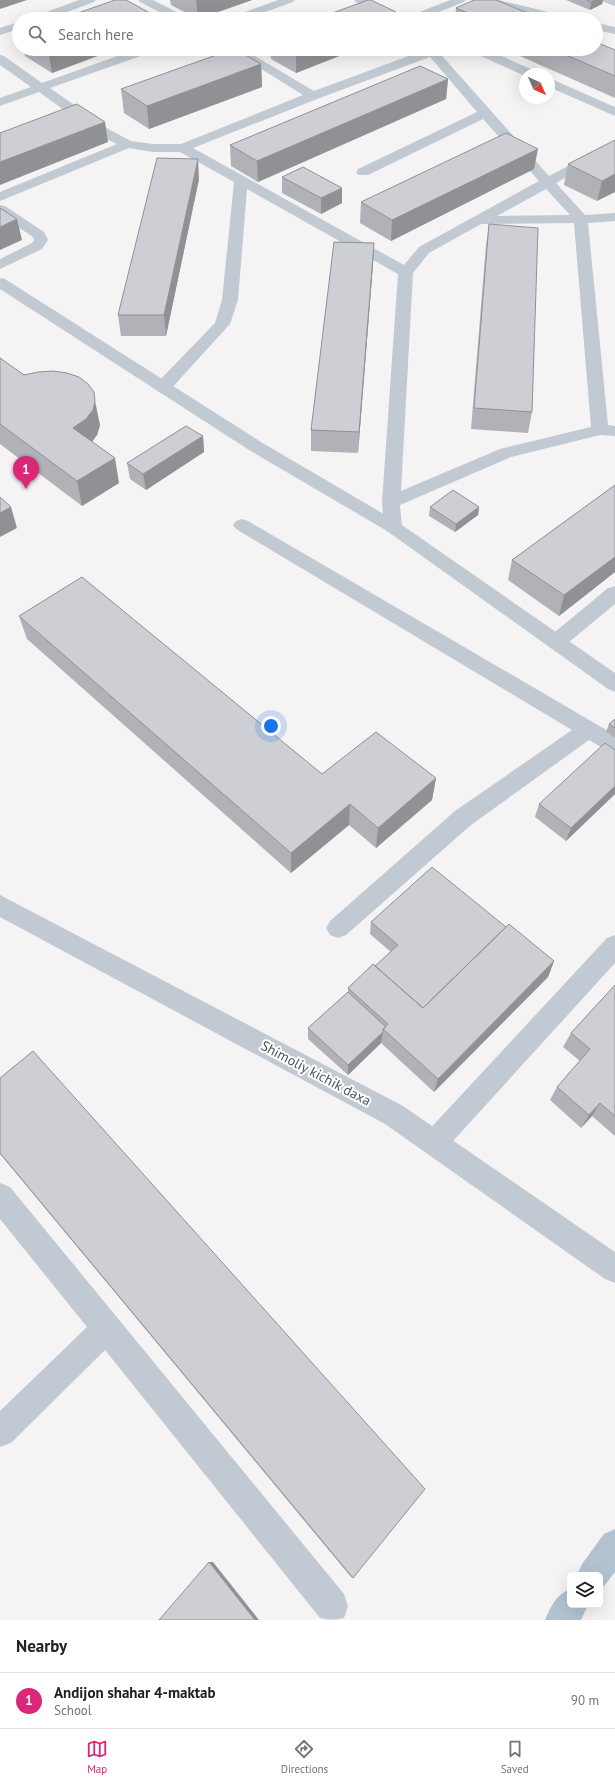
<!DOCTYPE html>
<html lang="en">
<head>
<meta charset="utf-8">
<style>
  :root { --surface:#fff; --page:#f6f6f6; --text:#202124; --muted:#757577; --line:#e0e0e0; --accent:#db2777 }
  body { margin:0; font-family:"PT Sans",sans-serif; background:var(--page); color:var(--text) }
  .controls { position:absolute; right:12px; bottom:12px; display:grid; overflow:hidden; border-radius:6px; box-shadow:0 4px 16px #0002 }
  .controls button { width:36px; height:36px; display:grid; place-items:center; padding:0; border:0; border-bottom:1px solid var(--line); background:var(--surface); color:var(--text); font:20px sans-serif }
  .compass { position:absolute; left:519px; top:68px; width:36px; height:36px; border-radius:50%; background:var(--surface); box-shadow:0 4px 16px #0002; rotate:135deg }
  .you { position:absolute; left:271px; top:726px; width:14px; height:14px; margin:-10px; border:3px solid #fff; border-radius:50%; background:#1a73e8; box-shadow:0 0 0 6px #1a73e833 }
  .badge { display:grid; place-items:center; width:26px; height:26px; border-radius:50%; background:var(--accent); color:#fff; font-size:13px; font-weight:700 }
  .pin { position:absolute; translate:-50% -33px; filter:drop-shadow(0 1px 2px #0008) }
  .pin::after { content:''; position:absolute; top:21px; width:14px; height:12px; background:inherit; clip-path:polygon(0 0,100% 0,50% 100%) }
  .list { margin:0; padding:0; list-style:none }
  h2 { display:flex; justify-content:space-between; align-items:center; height:52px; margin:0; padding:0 16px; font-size:17px }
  h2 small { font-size:13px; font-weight:400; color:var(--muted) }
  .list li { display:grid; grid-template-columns:26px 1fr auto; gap:12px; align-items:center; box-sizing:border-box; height:56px; padding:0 16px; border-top:1px solid var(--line) }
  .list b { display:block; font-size:15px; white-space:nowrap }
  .list p { margin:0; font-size:13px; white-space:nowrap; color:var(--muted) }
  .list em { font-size:13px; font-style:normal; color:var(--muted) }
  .icon { flex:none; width:22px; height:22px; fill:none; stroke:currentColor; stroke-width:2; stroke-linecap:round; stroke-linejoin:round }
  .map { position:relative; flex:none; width:615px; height:1620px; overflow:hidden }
  .search { position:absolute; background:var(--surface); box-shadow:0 4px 16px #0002; left:12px; right:12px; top:12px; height:44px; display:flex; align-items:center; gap:10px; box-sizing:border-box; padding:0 14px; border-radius:22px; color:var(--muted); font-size:15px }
  .sheet { height:108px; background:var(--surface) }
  nav { display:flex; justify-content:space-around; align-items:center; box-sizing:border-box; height:56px; border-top:1px solid var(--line); background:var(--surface); font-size:11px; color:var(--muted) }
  nav a { display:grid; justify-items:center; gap:2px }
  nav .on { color:var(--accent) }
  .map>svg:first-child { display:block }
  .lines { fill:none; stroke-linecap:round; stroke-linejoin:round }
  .lane { fill:#c1cad2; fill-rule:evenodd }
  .street { fill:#c1cad2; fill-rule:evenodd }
  .primary { fill:#b3c2d1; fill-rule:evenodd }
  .wall { fill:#b0b2b7 }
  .shaded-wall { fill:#909195 }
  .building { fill:#cdcfd5; stroke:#909195 }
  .labels { text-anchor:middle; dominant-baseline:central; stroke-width:4; stroke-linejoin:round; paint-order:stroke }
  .street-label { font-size:14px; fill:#4a5661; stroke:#fff }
</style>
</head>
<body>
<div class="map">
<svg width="615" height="1620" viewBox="0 0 615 1620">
  <rect width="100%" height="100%" fill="#f5f3f3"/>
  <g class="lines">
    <path class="lane" d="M79 0H96L94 2 48 19H31L33 17Z
      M138 0H153L186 17 188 19H173L140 2Z
      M278 0H295L293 2 246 19H229L231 17Z
      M354 0H369L405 17 407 19H392L356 2Z
      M479 0H499L569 17 571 19H551L481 2Z
      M602 0H615V6L604 2Z
      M19 22V29L0 35V28Z
      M596 23 615 27V34L596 30Z
      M137 49H154L152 52 50 88 110 130 131 141 153 144H181L303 95 229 49H243L314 91 425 50 424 49H436L549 176 615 141V150L556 183 585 215 615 213V221L588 223 608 425 615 426V436L600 435 511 457 400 505 402 527 399 531 393 533 387 531 384 527 382 502 398 274 247 189 238 300 230 324 169 391 163 392 157 391 155 387 157 383 215 323 222 300 234 182 180 152H153L129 148 0 201V192L117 144 100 136 39 92 0 106V98L31 87 0 65V55L4 56 42 83ZM430 57 477 112 358 169 356 172 358 175H368L483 119 539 181 419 247 404 265 193 148 317 99ZM546 189 570 215 497 216ZM574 223 591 427 500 449 401 491 413 273 429 253 481 224Z
      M470 49H486L535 71 537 74H525V76L472 52Z
      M549 78 615 107V116L549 87Z
      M0 205 5 206 44 232 48 240 42 249 0 269V259L32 243 34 240 33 237 0 215Z
      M242 519 248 521 615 735V753L608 751 589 740 471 825 346 935 338 938 330 935 326 928 330 921 455 811 572 730 236 529 233 525 236 521Z
      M615 586V604L563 647 556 649 549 647 546 642 549 637 608 588Z
      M615 935V963L443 1152 434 1156 425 1152 421 1143 425 1134 607 938Z
      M0 1183 10 1187 344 1594 348 1606 344 1618C336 1620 328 1620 320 1618L105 1350 11 1443 0 1447V1411L87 1327 0 1219Z"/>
    <path class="street" d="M450 0H466L464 2 421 19H405L407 17Z
      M0 278 5 279 261 442 399 523 615 673V692L608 689 387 531 249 450 0 289Z
      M0 895 403 1106 615 1252V1283L605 1279 385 1124 0 917Z"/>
    <path class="primary" d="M615 1529V1572L604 1586 600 1588V1575H577L582 1564 604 1534Z
      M570 1589V1605H588L581 1620H545C551 1606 555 1596 570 1589Z"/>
  </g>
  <path class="wall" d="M170 0H252L198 19 171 5Z
    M566 0H603L602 4 590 10Z
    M456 8 542 19H455Z
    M23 49H116L52 73 25 56Z
    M270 49H357L296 73 271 59Z
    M504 49H596L615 50V98Z
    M261 64 262 87 149 129 124 113 121 89Z
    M448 79 446 99 258 182 231 166 230 145Z
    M615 140 597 201 564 185 568 164Z
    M534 169 391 241 360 223 361 202Z
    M282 177 342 203 321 214 282 193Z
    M199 179 166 336H121L118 315Z
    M489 224 532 412 528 433 471 429 486 245Z
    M374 243 373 264 358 453 311 451V430Z
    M0 358 24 375 100 425 97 435 92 442 119 483 82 506 0 444Z
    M203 436 204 452 146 490 130 479 127 463Z
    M615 485V572L559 616 508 580 512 560Z
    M430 507H479L478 515 455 532 429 516Z
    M19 616 322 774 436 778 432 800 376 848 349 825 291 873 27 639Z
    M615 719V738L606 732 609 724Z
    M615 750V794L566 841 535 817 539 804Z
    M371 922 506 927 554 961 548 977 434 1092 381 1043 348 1075 308 1039V1028L348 992V988L375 966 391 952 370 934Z
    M615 985V1136L592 1116 581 1128 550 1100 557 1087 580 1061 563 1047 571 1033Z
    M0 1078 353 1578 351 1577 0 1154Z"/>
  <path class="shaded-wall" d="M0 0H27L0 9Z
    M196 0H252L198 19Z
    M595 0H603L602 4 590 10 591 2Z
    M396 12 395 19H376Z
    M150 13 151 19H133Z
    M50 49H116L52 73 48 50Z
    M297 49H357L296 73V50Z
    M261 64 262 87 149 129 147 106Z
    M448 79 446 99 258 182 257 161Z
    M105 122 108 142 0 185V162Z
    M538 149 534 169 391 241 392 220Z
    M198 159 199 179 166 336 164 315Z
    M615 174V192L597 201 602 181Z
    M342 188V203L321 214V198Z
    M17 219 22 240 0 250V227Z
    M374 243 373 264 358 453 359 432Z
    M95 401 100 425 97 435 90 444 73 428Z
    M203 436 204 452 146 490 143 474Z
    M115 458 119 483 82 506 77 481Z
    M11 507 17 528 0 537V513Z
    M479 507 478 515 455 532 456 524Z
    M615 557V572L559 616 564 595Z
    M436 778 432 800 376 848 378 828Z
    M615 786V794L566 841 571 828Z
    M350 804 349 825 291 873V853Z
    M554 961 548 977 434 1092 438 1079Z
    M383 1032 381 1043 348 1075V1065Z
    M600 1103 592 1116 581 1128 589 1115Z
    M209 1562H213L259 1620H255Z"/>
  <path class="building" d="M115 0H126L150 13 133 19H61Z
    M368 0H371L396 12 376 19H316Z
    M474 0H496L542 19H482L456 8Z
    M587 0H595L591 2Z
    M596 42 615 50V76L552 49H596Z
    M233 49H235L261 64 147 106 121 89Z
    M420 66 448 79 257 161 230 145Z
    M77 104 105 122 0 162V133Z
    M506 133 538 149 392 220 361 202Z
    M615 140V174L602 181 568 164Z
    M157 158 198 159 164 315H118Z
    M303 167 342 188 321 198 282 177Z
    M0 208 17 219 0 227Z
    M489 224 538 228 532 412 474 408Z
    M334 242 374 243 359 432 311 430Z
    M0 358 24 375 38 372 53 371 67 373 79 377 88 384 94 392 95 401 93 410 86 419 73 428 115 458 77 481 0 424Z
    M186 426 203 436 143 474 127 463Z
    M615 485V557L564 595 512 560Z
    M453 490 479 507 456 524 430 507Z
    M0 497 11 507 0 513Z
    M82 577 322 774 376 732 436 778 378 828 350 804 291 853 19 616Z
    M615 719V728L609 724Z
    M605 743 615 750V786L571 828 539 804Z
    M432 867 506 927 423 1008 375 966 398 945 371 922Z
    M509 924 554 961 438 1079 383 1029 388 1024 348 988 373 964 423 1008Z
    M615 985V1116L600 1103 589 1115 557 1087 590 1049 571 1033Z
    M348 992 386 1027 383 1029V1032L348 1065 308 1028Z
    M33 1051 425 1489 353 1578 0 1153V1078Z
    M209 1562 255 1620H159Z"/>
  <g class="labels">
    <g class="street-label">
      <text transform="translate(316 1073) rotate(28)">Shimoliy kichik daxa</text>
    </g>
  </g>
</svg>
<div class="controls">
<button><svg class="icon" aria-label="layers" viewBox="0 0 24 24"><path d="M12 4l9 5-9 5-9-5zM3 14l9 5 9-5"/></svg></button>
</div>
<svg class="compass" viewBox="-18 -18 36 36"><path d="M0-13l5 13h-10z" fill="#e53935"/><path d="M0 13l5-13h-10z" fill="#757577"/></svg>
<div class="you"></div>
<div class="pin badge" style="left:26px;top:489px">1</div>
<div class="search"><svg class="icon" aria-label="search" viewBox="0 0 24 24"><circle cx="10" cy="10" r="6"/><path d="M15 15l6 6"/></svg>Search here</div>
</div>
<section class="sheet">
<h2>Nearby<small></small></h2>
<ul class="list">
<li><span class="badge">1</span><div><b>Andijon shahar 4-maktab</b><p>School</p></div><em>90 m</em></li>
</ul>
</section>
<nav>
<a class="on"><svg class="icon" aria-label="map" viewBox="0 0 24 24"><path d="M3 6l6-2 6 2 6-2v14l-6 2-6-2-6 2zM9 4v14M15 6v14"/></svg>Map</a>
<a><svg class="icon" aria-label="directions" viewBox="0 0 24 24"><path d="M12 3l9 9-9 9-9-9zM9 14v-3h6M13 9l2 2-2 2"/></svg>Directions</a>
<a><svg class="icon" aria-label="saved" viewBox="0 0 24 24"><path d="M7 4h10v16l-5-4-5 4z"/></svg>Saved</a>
</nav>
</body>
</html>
